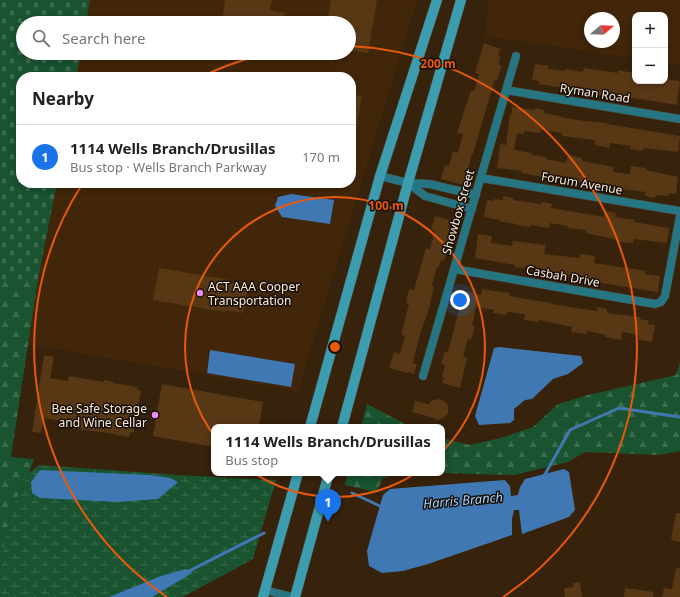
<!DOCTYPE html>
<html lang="en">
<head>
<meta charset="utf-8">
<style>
  :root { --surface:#fff; --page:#f2f2f2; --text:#222; --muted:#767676; --line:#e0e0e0; --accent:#1a73e8 }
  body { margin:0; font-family:"Noto Sans",sans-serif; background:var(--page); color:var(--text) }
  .controls { position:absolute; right:12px; top:12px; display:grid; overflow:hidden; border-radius:8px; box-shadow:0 2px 6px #0003 }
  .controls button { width:36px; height:36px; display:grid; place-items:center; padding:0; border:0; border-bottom:1px solid var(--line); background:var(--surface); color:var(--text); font:20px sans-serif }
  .compass { position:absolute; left:584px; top:12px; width:36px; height:36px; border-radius:50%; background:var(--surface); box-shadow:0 2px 6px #0003; rotate:71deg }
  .you { position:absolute; left:460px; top:300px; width:14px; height:14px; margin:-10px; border:3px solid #fff; border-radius:50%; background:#1a73e8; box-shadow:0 0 0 6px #1a73e833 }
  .badge { display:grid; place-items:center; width:26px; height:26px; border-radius:50%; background:var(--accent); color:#fff; font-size:13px; font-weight:700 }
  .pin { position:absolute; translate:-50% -33px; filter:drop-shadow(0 1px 2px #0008) }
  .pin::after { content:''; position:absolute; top:21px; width:14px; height:12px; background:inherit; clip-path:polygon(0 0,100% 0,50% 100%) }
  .popup { position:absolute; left:211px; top:424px; width:234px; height:52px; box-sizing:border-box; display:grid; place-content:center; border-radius:8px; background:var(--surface); filter:drop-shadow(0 1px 3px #0005); font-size:13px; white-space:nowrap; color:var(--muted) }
  .popup b { font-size:15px; color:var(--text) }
  .popup::after { content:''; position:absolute; left:50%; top:100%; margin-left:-8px; border:8px solid transparent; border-top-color:var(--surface) }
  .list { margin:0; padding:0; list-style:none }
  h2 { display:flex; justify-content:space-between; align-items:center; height:52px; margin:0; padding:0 16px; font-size:17px }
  h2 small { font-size:13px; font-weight:400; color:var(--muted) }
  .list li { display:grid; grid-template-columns:26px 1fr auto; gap:12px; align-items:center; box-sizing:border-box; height:64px; padding:0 16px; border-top:1px solid var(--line) }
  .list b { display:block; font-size:15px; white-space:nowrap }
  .list p { margin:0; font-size:13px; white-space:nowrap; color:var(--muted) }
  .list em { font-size:13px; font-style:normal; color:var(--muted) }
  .icon { flex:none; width:22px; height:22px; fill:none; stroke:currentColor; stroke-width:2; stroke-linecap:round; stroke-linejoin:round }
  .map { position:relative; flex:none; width:680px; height:597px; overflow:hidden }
  .search { position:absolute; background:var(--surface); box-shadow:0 2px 6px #0003; left:16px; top:16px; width:340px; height:44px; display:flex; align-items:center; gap:10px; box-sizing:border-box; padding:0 14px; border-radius:22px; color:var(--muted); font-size:15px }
  .panel { position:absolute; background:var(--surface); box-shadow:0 2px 6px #0003; left:16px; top:72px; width:340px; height:116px; border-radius:16px }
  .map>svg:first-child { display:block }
  .built { fill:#412609; fill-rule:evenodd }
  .forest { fill:url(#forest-firs) }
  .wetland { fill:url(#wetland-marsh) }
  .cemetery { fill:url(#cemetery-stones) }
  .water { fill:#4078b4 }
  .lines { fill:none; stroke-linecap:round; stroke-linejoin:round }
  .stream { stroke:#4078b4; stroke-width:3 }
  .building { fill:#583715 }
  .minor-casing { stroke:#523e29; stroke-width:9 }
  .secondary-casing { stroke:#523e29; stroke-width:11 }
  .minor { stroke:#267582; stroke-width:8 }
  .secondary { stroke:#3b9daf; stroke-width:10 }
  .ring { fill:none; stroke:#e8590c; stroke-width:2 }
  .poi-dot { fill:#eb8dfc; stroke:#170e05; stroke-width:1.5 }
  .labels { text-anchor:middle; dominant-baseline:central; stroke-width:3; stroke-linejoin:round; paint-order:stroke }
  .street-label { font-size:12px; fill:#faecdf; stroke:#170e05 }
  .poi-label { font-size:12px; fill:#faecdf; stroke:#170e05; text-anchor:start }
  .water-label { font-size:13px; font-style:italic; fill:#a0ccfe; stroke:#170e05 }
  .centre { fill:#e8590c; stroke:#170e05; stroke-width:2 }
  .ring-label { font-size:12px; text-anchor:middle; font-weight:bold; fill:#e8590c; stroke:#170e05; stroke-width:3; stroke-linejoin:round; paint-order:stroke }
</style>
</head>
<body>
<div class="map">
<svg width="680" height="597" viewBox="0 0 680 597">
  <defs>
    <pattern id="forest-firs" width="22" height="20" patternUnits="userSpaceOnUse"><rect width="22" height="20" fill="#195330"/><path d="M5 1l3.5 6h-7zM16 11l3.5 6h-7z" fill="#3b6c4e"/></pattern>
    <pattern id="wetland-marsh" width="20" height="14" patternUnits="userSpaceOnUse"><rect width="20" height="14" fill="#195330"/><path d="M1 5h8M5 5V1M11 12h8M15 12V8" fill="none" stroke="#3b6c4e"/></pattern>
    <pattern id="cemetery-stones" width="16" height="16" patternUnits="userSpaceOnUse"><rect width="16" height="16" fill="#195330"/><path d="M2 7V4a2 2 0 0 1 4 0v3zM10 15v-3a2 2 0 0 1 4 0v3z" fill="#3b6c4e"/></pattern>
  </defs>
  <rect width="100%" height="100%" fill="#37220b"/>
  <path class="built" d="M90 0H417L298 391 27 344 38 279 57 183H351V77H76L81 53H349V23H86Z
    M489 0H680V65L665 63V15H635V58L485 36ZM590 18H614V42H590Z"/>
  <path class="forest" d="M0 279H38L11 457 34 459 29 473 11 510 0 568Z
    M680 362V451L659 455 585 452 568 462 514 475 442 473V438L470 445 504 437 533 427 558 404 588 395 676 375Z
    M367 404 411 427H361Z
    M348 473H399L383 478 376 492 345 485Z"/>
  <path class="wetland" d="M39 465 178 475 276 480 253 559 183 597H0V568L11 510 29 473Z"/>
  <path class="cemetery" d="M0 0H90L86 23H23V53H81L76 77H21V183H57L38 279H0Z"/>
  <path class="water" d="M291 194 334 200 330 224 282 217 275 206 278 197Z
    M499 347 581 356 583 363 568 374 553 379 532 399 525 400 514 409V420L510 423 479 425 475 416 494 348Z
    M210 350 295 364 291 387 207 373Z
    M564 469 569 472 575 510 569 517 522 534 519 510H514L512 519V535L428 564 403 571 382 573 369 566 367 551 383 495 390 489 505 480 510 486 511 496 518 495 520 487 525 479Z
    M40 470 150 475 170 478 178 482 158 499 118 502 40 498 32 493 31 482Z
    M186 569 192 573 152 597H109L161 576Z"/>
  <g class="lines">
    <path class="stream" d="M544 476 570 430 619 408 680 417
      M352 493 382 507
      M185 573 264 533"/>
  </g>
  <path class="building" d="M225 0H272L270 10 285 13 283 23H222Z
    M331 0H377L368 53 349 50V23H327Z
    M484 43 500 49 498 56 501 57 498 64 502 66 497 80 495 79 473 154H472L464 185 441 179 445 165 449 166 453 151 458 153 463 134 457 133 471 90 474 91 479 74 475 73Z
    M535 64 548 66V69L565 71V69L583 72 584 68 618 73V70L634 73 633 79 635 80V81H666V79L680 81 677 105 608 94V97L598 95V93L539 84V81L532 80Z
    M351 94 362 96 355 135H351Z
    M512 107 535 110V108L544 110V113L560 116V117L584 121 607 123V124L680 136 678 152 644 148 643 151 630 149 631 146 610 143V148L595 145V140L562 136V133L541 130 540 133 524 131V134L517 133 514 150 532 153 531 155 546 157V159L566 163 568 155 582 158V161L614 167 613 172 630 174 631 166 646 168V170L678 177 676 194 669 193V196L656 195 655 198 645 196 646 192 611 188 554 177V179L521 173 522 171 497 168 500 144 506 145 510 113 512 114Z
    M503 196 514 198 513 200 541 204 542 202 552 204 551 208 604 217 605 211 616 213 615 217 635 220 634 222 669 228 667 243 634 239 633 243 618 242V240L586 233V230L568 228V226L550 223 549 228 531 225V227L516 225V224L499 221 500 220 484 217 487 200 493 201 494 199 503 200Z
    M435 216 450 220 448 227 452 229 445 253H446L444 261 441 260 439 267H437L432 285 434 286 429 309 420 334 414 358 413 363 417 364 414 374 408 372V373L389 368 394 352 400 354 405 336 401 335 409 304 406 303 409 289 414 290 426 248 430 249 435 231 431 229Z
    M478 234 492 236 491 243 512 246 513 241 546 245 544 254 580 258V254L595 256 594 263 646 271 645 274 660 276 658 292 595 282 596 281 577 278V276L545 271V269L524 266V268L514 267 515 265 475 258Z
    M159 268 230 280V283L248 286 243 313 225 310V312L153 300Z
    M482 289 509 293V296L551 303V304L597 311V307L607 309V313L640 317V319L649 321 648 324 655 325 652 342 638 340 639 335 622 332 621 340 605 337 606 335 587 331V334L571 332 572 327 539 320 538 322 524 320 525 314 507 312 506 315 493 313 494 310 476 307 472 326H475L471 340 468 339 463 356 467 358 460 388 442 383 444 378 442 377 445 365 441 364 445 351 448 352 464 291 481 295Z
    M44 355 54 357 50 378 68 381 69 376 104 382V380L114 382 113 383 137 387V390L141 391 133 433 130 432 129 437 115 435V434L70 428 61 426 62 421 44 418 41 433 32 432Z
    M162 384 263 402 259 427H214V447L153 436Z
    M438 399 444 401 448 406V413L444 418 437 420 431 417 412 412 415 401 429 404 431 401Z
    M676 513H680V542L671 540Z
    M676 568H680V597H662L664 588 672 589Z
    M580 582 582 597H565L564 588 573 587V583Z
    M625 588 654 592 653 597H624Z"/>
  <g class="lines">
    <g class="minor-casing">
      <path id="minor" d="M506 90 680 119
        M380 176 408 183 429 184 476 195
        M481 178 680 211
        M408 183 425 196 472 209
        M454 269 655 304 661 302 665 296 680 216
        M423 376 516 56
        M265 590 292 597"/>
    </g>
    <g class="secondary-casing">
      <path id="secondary" d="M310 427 380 176 437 0
        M342 427 408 183 461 0
        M263 597 298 473
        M295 597 329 473"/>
    </g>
    <use href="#minor" class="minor"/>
    <use href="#secondary" class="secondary"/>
  </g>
  <g class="ring">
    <circle cx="335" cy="347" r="150"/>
    <path d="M167 597A301 301 0 0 1 83 183M203 76A301 301 0 0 1 270 53M351 46A301 301 0 0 1 503 597"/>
  </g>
  <g class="poi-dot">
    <circle cx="200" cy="293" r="4"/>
    <circle cx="155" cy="415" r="4"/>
  </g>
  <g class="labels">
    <g class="street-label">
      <text transform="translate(595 93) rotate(9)">Ryman Road</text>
      <text transform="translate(582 183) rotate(10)">Forum Avenue</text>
      <text transform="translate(458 212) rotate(-74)">Showbox Street</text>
      <text transform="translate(563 276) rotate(10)">Casbah Drive</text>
    </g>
    <g class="poi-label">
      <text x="208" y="286">ACT AAA Cooper<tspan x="208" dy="14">Transportation</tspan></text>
      <text x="147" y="408" text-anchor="end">Bee Safe Storage<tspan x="147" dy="14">and Wine Cellar</tspan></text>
    </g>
    <g class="water-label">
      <text transform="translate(463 500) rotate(-5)">Harris Branch</text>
    </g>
  </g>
  <circle cx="335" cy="347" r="6" class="centre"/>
  <g class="ring-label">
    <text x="438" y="68">200 m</text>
    <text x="386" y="210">100 m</text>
  </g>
</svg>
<div class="controls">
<button>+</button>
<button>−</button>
</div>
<svg class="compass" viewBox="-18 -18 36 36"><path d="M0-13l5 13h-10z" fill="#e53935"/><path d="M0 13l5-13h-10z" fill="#767676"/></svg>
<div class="you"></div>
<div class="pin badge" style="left:328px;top:522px">1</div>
<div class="popup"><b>1114 Wells Branch/Drusillas</b>Bus stop</div>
<div class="search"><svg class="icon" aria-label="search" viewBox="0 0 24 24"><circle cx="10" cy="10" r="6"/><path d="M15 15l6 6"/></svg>Search here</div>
<section class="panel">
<h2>Nearby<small></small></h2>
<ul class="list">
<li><span class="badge">1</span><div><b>1114 Wells Branch/Drusillas</b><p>Bus stop · Wells Branch Parkway</p></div><em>170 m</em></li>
</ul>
</section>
</div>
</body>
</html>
